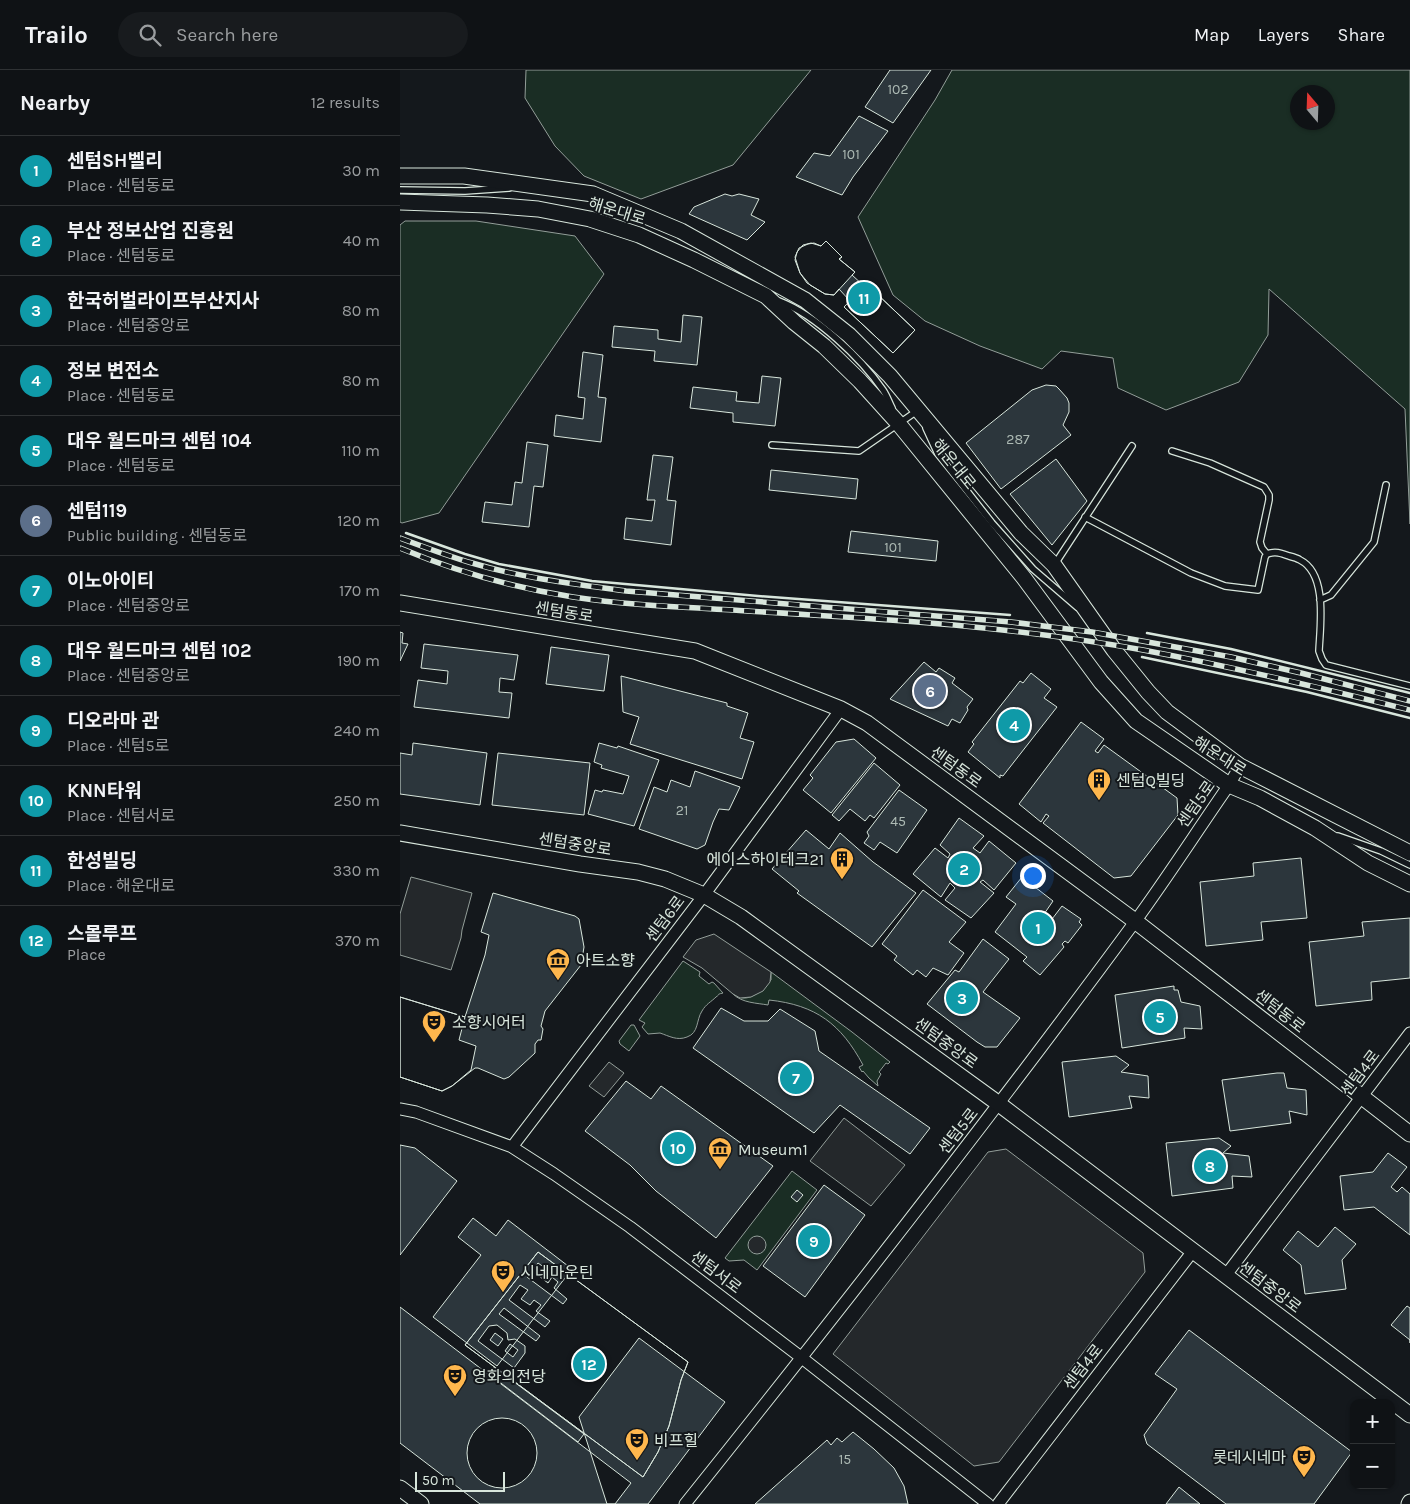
<!DOCTYPE html>
<html lang="en">
<head>
<meta charset="utf-8">
<style>
  :root { --surface:#0f1215; --page:#181b1e; --text:#f1f3f6; --muted:#9b9ea0; --line:#2f3234; --accent:#ffb74d }
  body { margin:0; font-family:Karla,"Noto Sans KR",sans-serif; background:var(--page); color:var(--text) }
  .controls { position:absolute; right:15px; bottom:15px; display:grid; overflow:hidden; border-radius:10px; box-shadow:0 1px 4px #0004 }
  .controls button { width:45px; height:45px; display:grid; place-items:center; padding:0; border:0; border-bottom:1px solid var(--line); background:var(--surface); color:var(--text); font:25px sans-serif }
  .compass { position:absolute; left:890px; top:15px; width:45px; height:45px; border-radius:50%; background:var(--surface); box-shadow:0 1px 4px #0004; rotate:341deg }
  .scale { position:absolute; left:15px; bottom:12px; width:90px; box-sizing:border-box; padding-left:5px; border:2px solid #d8e6dc; border-top:0; font-size:14px; line-height:18px; white-space:nowrap; color:#d8e6dc; -webkit-text-stroke:4px #14181c; paint-order:stroke }
  .you { position:absolute; left:632px; top:805px; width:18px; height:18px; margin:-12px; border:4px solid #fff; border-radius:50%; background:#1a73e8; box-shadow:0 0 0 8px #1a73e833 }
  .badge { display:grid; place-items:center; width:32px; height:32px; border-radius:50%; background:var(--accent); color:#fff; font-size:16px; font-weight:700 }
  .pin { position:absolute; translate:-50% -50%; border:2px solid #fff; box-shadow:0 1px 5px #0006 }
  .list { margin:0; padding:0; list-style:none }
  h2 { display:flex; justify-content:space-between; align-items:center; height:65px; margin:0; padding:0 20px; font-size:21px }
  h2 small { font-size:16px; font-weight:400; color:var(--muted) }
  .list li { display:grid; grid-template-columns:32px 1fr auto; gap:15px; align-items:center; box-sizing:border-box; height:70px; padding:0 20px; border-top:1px solid var(--line) }
  .list b { display:block; font-size:19px; white-space:nowrap }
  .list p { margin:0; font-size:16px; white-space:nowrap; color:var(--muted) }
  .list em { font-size:16px; font-style:normal; color:var(--muted) }
  .icon { flex:none; width:28px; height:28px; fill:none; stroke:currentColor; stroke-width:2; stroke-linecap:round; stroke-linejoin:round }
  .map { position:relative; flex:none; width:1010px; height:1434px; overflow:hidden }
  header { display:flex; align-items:center; gap:30px; box-sizing:border-box; height:70px; padding:0 25px; background:var(--surface); border-bottom:1px solid var(--line) }
  header strong { font-size:24px }
  nav { display:flex; gap:28px; margin-inline-start:auto; font-size:18px }
  .search { width:350px; height:45px; background:var(--page); display:flex; align-items:center; gap:12px; box-sizing:border-box; padding:0 18px; border-radius:28px; color:var(--muted); font-size:19px }
  main { display:flex }
  aside { flex:1; background:var(--surface) }
  .map>svg:first-child { display:block }
  .green { fill:#1a2d24; stroke:#939e99; fill-rule:evenodd }
  .parking { fill:#24282b; stroke:#939e99 }
  .building { fill:#2c363c; stroke:#d8e6dc; fill-rule:evenodd }
  .lines { fill:none; stroke-linecap:round; stroke-linejoin:round }
  .lane-casing { stroke:#d8e6dc; stroke-width:8 }
  .street-casing { stroke:#d8e6dc; stroke-width:13 }
  .secondary-casing { stroke:#d8e6dc; stroke-width:17 }
  .lane { stroke:#14181c; stroke-width:5.5 }
  .street { stroke:#14181c; stroke-width:11 }
  .secondary { stroke:#14181c; stroke-width:15 }
  .rail-casing { stroke:#d8e6dc; stroke-width:5.5 }
  .rail { stroke:#14181c; stroke-width:4; stroke-dasharray:11; stroke-linecap:butt }
  .wall { stroke:#d8e6dc; stroke-width:2.5 }
  .labels { text-anchor:middle; dominant-baseline:central; stroke-width:4; stroke-linejoin:round; paint-order:stroke }
  .number-label { font-size:14px; fill:#adbab4 }
  .street-label { font-size:16px; fill:#d8e6dc; stroke:#14181c }
  .poi-label { font-size:16px; fill:#d8e6dc; stroke:#14181c; text-anchor:start }
</style>
</head>
<body>
<header>
<strong>Trailo</strong>
<div class="search"><svg class="icon" aria-label="search" viewBox="0 0 24 24"><circle cx="10" cy="10" r="6"/><path d="M15 15l6 6"/></svg>Search here</div>
<nav><a>Map</a><a>Layers</a><a>Share</a></nav>
</header>
<main>
<aside>
<h2>Nearby<small>12 results</small></h2>
<ul class="list">
<li><span class="badge" style="background:#0f9aa8">1</span><div><b>센텀SH벨리</b><p>Place · 센텀동로</p></div><em>30 m</em></li>
<li><span class="badge" style="background:#0f9aa8">2</span><div><b>부산 정보산업 진흥원</b><p>Place · 센텀동로</p></div><em>40 m</em></li>
<li><span class="badge" style="background:#0f9aa8">3</span><div><b>한국허벌라이프부산지사</b><p>Place · 센텀중앙로</p></div><em>80 m</em></li>
<li><span class="badge" style="background:#0f9aa8">4</span><div><b>정보 변전소</b><p>Place · 센텀동로</p></div><em>80 m</em></li>
<li><span class="badge" style="background:#0f9aa8">5</span><div><b>대우 월드마크 센텀 104</b><p>Place · 센텀동로</p></div><em>110 m</em></li>
<li><span class="badge" style="background:#5c6f8a">6</span><div><b>센텀119</b><p>Public building · 센텀동로</p></div><em>120 m</em></li>
<li><span class="badge" style="background:#0f9aa8">7</span><div><b>이노아이티</b><p>Place · 센텀중앙로</p></div><em>170 m</em></li>
<li><span class="badge" style="background:#0f9aa8">8</span><div><b>대우 월드마크 센텀 102</b><p>Place · 센텀중앙로</p></div><em>190 m</em></li>
<li><span class="badge" style="background:#0f9aa8">9</span><div><b>디오라마 관</b><p>Place · 센텀5로</p></div><em>240 m</em></li>
<li><span class="badge" style="background:#0f9aa8">10</span><div><b>KNN타워</b><p>Place · 센텀서로</p></div><em>250 m</em></li>
<li><span class="badge" style="background:#0f9aa8">11</span><div><b>한성빌딩</b><p>Place · 해운대로</p></div><em>330 m</em></li>
<li><span class="badge" style="background:#0f9aa8">12</span><div><b>스몰루프</b><p>Place</p></div><em>370 m</em></li>
</ul>
</aside>
<div class="map">
<svg width="1010" height="1434" viewBox="0 0 1010 1434">
  <rect width="100%" height="100%" fill="#14181c"/>
  <path class="green" d="M126 0H411L333 95 241 129 184 106 155 76 125 28Z
    M552 0H1010V454L1005 339 869 219 868 265 839 312 766 340 718 318 713 288 661 281 642 299 580 276 525 251 493 225 458 147 535 30ZM898 22H928V52H898Z
    M5 151H76L175 166 204 204 39 443 2 453 0 452V155Z
    M283 891 300 902 299 906 309 914 312 912 314 913 323 923C315 925 322 923 316 927 311 932 306 934 302 941 296 950 299 963 287 967 277 971 269 966 260 963 256 963 252 964 248 964L242 957 245 953 239 950Z
    M371 902 452 962 490 992 488 994 486 993 479 1002 481 1004 477 1011 478 1016 469 1008 463 1001 462 1002 459 997 463 995C441 954 416 935 369 930L368 935C357 933 342 933 333 924 349 935 360 921 371 910Z
    M231 955H234L240 966 229 981 220 974 219 971Z
    M392 1101 417 1120 357 1200 344 1190 329 1191 325 1188Z"/>
  <path class="parking" d="M11 807 72 823 62 860 61 868 51 900 0 885V844Z
    M314 864 371 902 370 912 363 921 351 927 340 928 333 924 302 898 283 887 296 870Z
    M209 992 224 1003 204 1027 189 1016Z
    M444 1048 505 1095 471 1136 410 1091Z
    M606 1079 743 1183 745 1202 599 1392 574 1396 433 1284 588 1082Z
    M348 1175a9 9 0 1 1 18 0a9 9 0 1 1-18 0Z"/>
  <path class="building" d="M490 0H531L493 53 465 37Z
    M459 46 488 61 453 107 442 125 396 107 414 83 430 86Z
    M325 124 332 126 339 124 359 129 351 145 365 152 347 170 289 144 294 137Z
    M426 171 442 187 439 189 455 202 452 205 464 216 473 225 476 223 515 260 493 283 444 237 450 231 439 219 434 225 425 224 410 215 400 203 395 187 399 178 408 174 414 173 421 176Z
    M426 171 442 187 439 189 455 202 434 225 425 224 407 213 400 203 395 190 397 182 403 175 411 173 421 176Z
    M464 216 473 225 476 223 515 260 493 283 444 237Z
    M283 245 302 247 297 295 254 291 255 281 212 277 214 256 258 260V269L281 272Z
    M183 282 203 285 198 327 206 328 201 372 154 366 156 345 183 349 185 328 178 327Z
    M362 306 381 308 375 356 333 352V343L290 338 293 317 337 322 336 331 359 333Z
    M646 315 656 316 659 319 667 328 669 333V342L663 355 671 365 601 419 566 373 632 320Z
    M127 372 148 375 143 417 134 416 129 457 82 452 85 432 112 435 115 412 122 413Z
    M253 385 273 387 267 430 276 431 271 475 224 469 226 448 252 451 255 430H247Z
    M656 389 687 431 652 475 610 424Z
    M371 400 458 409 456 429 369 420Z
    M451 461 538 471 536 491 448 482Z
    M0 562 3 563 2 573 8 574 0 591Z
    M24 574 118 585 114 610 100 608 99 622 112 623 109 648 14 637 18 610 47 614 48 601 21 598Z
    M151 577 209 585 204 621 146 614Z
    M524 592 536 602 539 598 555 608 552 613 573 629 567 637 568 640 560 653 552 649 548 656 490 629Z
    M631 603 651 619 644 628 657 637 603 706 600 705V708L568 682 574 674 572 672 620 611 623 613Z
    M221 606 327 633V636L348 643 340 668 354 672 342 709 230 674 239 647 223 642Z
    M681 652 704 669 695 681 698 683 704 675 777 728 778 745 731 806 714 808 643 753 649 746 646 744 641 752 619 734Z
    M454 669 476 688 431 743 403 720 413 708 410 705 436 672Z
    M13 673 87 683 80 735 0 724V683L12 685Z
    M199 673 217 678 218 676 259 690 234 756 188 744 195 720 202 722 203 720 223 724 229 706 201 698 202 695 194 692Z
    M98 683 190 693 184 745 92 735Z
    M474 693 500 715 474 748 470 745 465 751 450 739 439 751 432 745Z
    M295 701 340 717 329 740 319 739 313 752 305 775 297 779 239 759 254 717 267 722 271 710 290 717Z
    M499 720 527 740 497 783 480 772 474 780 464 773 469 766 467 762Z
    M559 748 584 766 573 778 580 783 589 771 616 793 594 820 583 810 580 812 594 823 571 848 545 830 555 818 550 813 541 827 513 804 535 778 548 788 550 784 540 775Z
    M406 760 429 779 440 763 473 792 516 823 472 877 397 823 399 821 372 799Z
    M901 788 907 848 861 852 863 870 806 876 800 812 854 806 853 793Z
    M622 807 653 831 642 847 649 853 662 836 681 849 679 852 682 855 668 873 665 871 662 874 664 877 640 905 623 891 627 887 595 862 616 834 606 827Z
    M523 820 566 852 549 872 564 883 548 905 533 898 526 907 517 900 513 905 494 890 497 886 482 874Z
    M93 823 175 846 179 849 184 877 181 895 145 941 141 956 143 959 141 970H138L135 974V983L109 1007 104 1009 78 998H75L52 1016 42 1021 0 1007V927L65 947 85 885 89 865 81 862Z
    M1010 848V908L971 912 972 930 916 936 909 872 964 866 962 852Z
    M583 869 609 889 583 922 620 948 597 977H585L577 972 527 934 555 900 559 902Z
    M774 916V920H778L781 932 800 936 802 959 784 958 785 968 722 978 715 925Z
    M0 927 65 947 59 970 76 976 71 1000 52 1016 42 1021 0 1007Z
    M321 938 344 951H368L380 939 415 961 419 981 530 1058 510 1084 440 1035 414 1063 293 978Z
    M716 986 729 995 721 1002 748 1006 749 1028 729 1026 732 1038 669 1047 662 992Z
    M877 1003H884L887 1018 906 1020 907 1045 889 1041 891 1053 830 1061 822 1010Z
    M226 1011 251 1029 261 1016 373 1096 316 1168 256 1121 230 1095 185 1061Z
    M819 1068 831 1076 823 1083 849 1086 852 1107 832 1106 833 1118 772 1126 766 1073Z
    M0 1075 15 1078 57 1111 0 1185Z
    M988 1083 1007 1097 991 1117 997 1122 1002 1117 1010 1124V1165L974 1137 944 1140 940 1106 973 1102Z
    M424 1115 465 1145 405 1227 363 1196Z
    M397 1120 403 1125 397 1132 391 1127Z
    M73 1148 96 1166 108 1150 172 1199 97 1296 33 1247 81 1185 58 1167Z
    M935 1157 956 1174 942 1190 946 1219 905 1224 901 1195 883 1180 898 1161 918 1177Z
    M138 1182 288 1292 281 1310 269 1356 258 1382 243 1407 65 1275ZM138 1193 145 1198 139 1206 148 1213 152 1207 158 1212 154 1218 167 1229 163 1234 127 1207ZM120 1215 128 1220 121 1229 130 1235 134 1230 141 1235 136 1241 150 1251 145 1257 109 1230ZM104 1238 140 1266 136 1271 99 1244ZM97 1255 107 1263 108 1270 115 1269 125 1276V1283L114 1298 78 1271 89 1256Z
    M138 1182 288 1292 281 1310 269 1356 258 1382 243 1407 65 1275Z
    M1007 1236 1010 1238V1273V1270L991 1255Z
    M0 1237 231 1413 215 1434H80L0 1373Z
    M789 1260 952 1382 914 1434H826L747 1374 744 1365 777 1319 755 1304Z
    M95 1263 103 1269 98 1276 90 1270Z
    M239 1268 325 1332 248 1434H207L179 1347Z
    M110 1274 118 1280 113 1287 105 1281Z
    M94 1297 184 1364 178 1372 89 1304Z
    M67 1383a35 35 0 1 1 70 0a35 35 0 1 1-70 0Z
    M453 1362 474 1379 494 1398 504 1416 508 1434H355L427 1370 431 1375 437 1368 442 1372Z
    M779 1417 800 1434H766Z"/>
  <g class="lines">
    <g class="lane-casing">
      <path id="lane" d="M0 120 65 121 109 118
        M379 231C416 245 461 288 483 320 487 326 489 332 492 338
        M526 358 538 384 592 453 633 499 677 537
        M372 375 459 381 517 341
        M772 381 810 393 864 417 869 425V430L860 472 862 478 867 484
        M685 447 791 503 825 516 858 520 865 487 867 484C875 481 881 483 889 486 893 487 897 488 900 490 928 504 920 556 919 581L922 589 926 595 1010 616
        M655 494 732 376
        M920 530 931 525 974 472 986 415
        M938 766 981 781 1010 795"/>
    </g>
    <g class="street-casing">
      <path id="street" d="M0 1039 16 1042 112 1077 154 1104 230 1157 402 1288 588 1434
        M112 1077 304 825 441 639
        M826 1205 1010 963
        M285 1434C438 1243 589 1050 734 853 767 808 797 761 829 715L840 696
        M598 1434 793 1181"/>
    </g>
    <g class="secondary-casing">
      <path id="secondary" d="M0 106H64L193 124 281 161 405 230 449 265 490 306 621 463 654 495 714 580 748 622 767 642 840 696 1010 783
        M0 132 87 135 138 139 190 149 239 165 294 190 366 226 394 252 424 276 460 311 498 353 624 508 701 612 736 651 829 715 860 728 915 758 968 793 1010 814
        M0 533 295 581 441 639 467 653 735 851 1010 1064
        M0 763 180 794 238 802 265 809 304 825 341 847 599 1034 1010 1345
        M0 1418 21 1434
        M1009 1434 1010 1432"/>
    </g>
    <use href="#lane" class="lane"/>
    <use href="#street" class="street"/>
    <use href="#secondary" class="secondary"/>
    <g class="rail-casing">
      <path id="rail" d="M0 468C24 477 48 486 72 493 122 508 175 514 226 521L611 552 692 562 831 587 901 603 1010 631
        M0 478C55 501 114 518 173 527 226 535 280 537 333 540 406 545 480 548 554 555 617 561 681 569 743 580 833 597 922 618 1010 640"/>
    </g>
    <use href="#rail" class="rail"/>
    <path class="wall" d="M6 463 65 484 99 494 192 511 358 526 610 545
      M747 563 831 579 1010 623
      M742 587 907 622 1010 648"/>
  </g>
  <defs>
    <g id="building-pin" transform="scale(1.25)"><path d="M0 17L-7.5 6A9.5 9.5 0 1 1 7.5 6Z" fill="#ffb74d" stroke="#14181c"/><path d="M-4-6H4V6H1V3H-1V6H-4ZM-2.5-4.3h1.7v1.8h-1.7ZM.8-4.3h1.7v1.8H.8ZM-2.5-1h1.7V.8h-1.7ZM.8-1h1.7V.8H.8Z" fill="#111"/></g>
    <g id="museum-pin" transform="scale(1.25)"><path d="M0 17L-7.5 6A9.5 9.5 0 1 1 7.5 6Z" fill="#ffb74d" stroke="#14181c"/><path d="M0-6L6-3V-2H-6V-3ZM-5-1h2V3h-2ZM-1-1h2V3h-2ZM3-1h2V3H3ZM-6 4H6V6H-6Z" fill="#111"/></g>
    <g id="theatre-pin" transform="scale(1.25)"><path d="M0 17L-7.5 6A9.5 9.5 0 1 1 7.5 6Z" fill="#ffb74d" stroke="#14181c"/><path d="M-5-5.5Q0-4 5-5.5V0Q5 5 0 6Q-5 5-5 0ZM-3.3-2.5H-1v1.5H-3.3ZM1-2.5H3.3v1.5H1ZM-2.8 1Q0 5.5 2.8 1Z" fill="#111"/></g>
  </defs>
  <g fill-rule="evenodd">
    <use href="#building-pin" x="699" y="710"/>
    <use href="#building-pin" x="442" y="789"/>
    <use href="#museum-pin" x="158" y="890"/>
    <use href="#theatre-pin" x="34" y="952"/>
    <use href="#museum-pin" x="320" y="1079"/>
    <use href="#theatre-pin" x="103" y="1202"/>
    <use href="#theatre-pin" x="55" y="1306"/>
    <use href="#theatre-pin" x="237" y="1370"/>
    <use href="#theatre-pin" x="904" y="1387"/>
  </g>
  <g class="labels">
    <g class="number-label">
      <text x="498" y="19">102</text>
      <text x="451" y="84">101</text>
      <text x="618" y="369">287</text>
      <text x="493" y="477">101</text>
      <text x="282" y="740">21</text>
      <text x="498" y="751">45</text>
      <text x="445" y="1389">15</text>
    </g>
    <g class="street-label">
      <text transform="translate(217 141) rotate(17)">해운대로</text>
      <text transform="translate(554 394) rotate(51)">해운대로</text>
      <text transform="translate(164 542) rotate(9)">센텀동로</text>
      <text transform="translate(820 686) rotate(32)">해운대로</text>
      <text transform="translate(556 697) rotate(36)">센텀동로</text>
      <text transform="translate(796 734) rotate(-55)">센텀5로</text>
      <text transform="translate(175 774) rotate(9)">센텀중앙로</text>
      <text transform="translate(265 849) rotate(-53)">센텀6로</text>
      <text transform="translate(880 941) rotate(38)">센텀동로</text>
      <text transform="translate(546 973) rotate(36)">센텀중앙로</text>
      <text transform="translate(960 1003) rotate(-53)">센텀4로</text>
      <text transform="translate(558 1061) rotate(-52)">센텀5로</text>
      <text transform="translate(316 1202) rotate(37)">센텀서로</text>
      <text transform="translate(870 1217) rotate(37)">센텀중앙로</text>
      <text transform="translate(683 1297) rotate(-52)">센텀4로</text>
    </g>
    <g class="poi-label">
      <text x="716" y="710">센텀Q빌딩</text>
      <text x="424" y="789" text-anchor="end">에이스하이테크21</text>
      <text x="176" y="890">아트소향</text>
      <text x="52" y="952">소향시어터</text>
      <text x="338" y="1079">Museum1</text>
      <text x="120" y="1202">시네마운틴</text>
      <text x="72" y="1306">영화의전당</text>
      <text x="254" y="1370">비프힐</text>
      <text x="886" y="1387" text-anchor="end">롯데시네마</text>
    </g>
  </g>
</svg>
<div class="controls">
<button>+</button>
<button>−</button>
</div>
<svg class="compass" viewBox="-18 -18 36 36"><path d="M0-13l5 13h-10z" fill="#e53935"/><path d="M0 13l5-13h-10z" fill="#9b9ea0"/></svg>
<div class="scale">50 m</div>
<div class="you"></div>
<div class="pin badge" style="left:638px;top:858px;background:#0f9aa8">1</div>
<div class="pin badge" style="left:564px;top:799px;background:#0f9aa8">2</div>
<div class="pin badge" style="left:562px;top:928px;background:#0f9aa8">3</div>
<div class="pin badge" style="left:614px;top:655px;background:#0f9aa8">4</div>
<div class="pin badge" style="left:760px;top:947px;background:#0f9aa8">5</div>
<div class="pin badge" style="left:530px;top:621px;background:#5c6f8a">6</div>
<div class="pin badge" style="left:396px;top:1008px;background:#0f9aa8">7</div>
<div class="pin badge" style="left:810px;top:1096px;background:#0f9aa8">8</div>
<div class="pin badge" style="left:414px;top:1171px;background:#0f9aa8">9</div>
<div class="pin badge" style="left:278px;top:1078px;background:#0f9aa8">10</div>
<div class="pin badge" style="left:464px;top:228px;background:#0f9aa8">11</div>
<div class="pin badge" style="left:189px;top:1294px;background:#0f9aa8">12</div>
</div>
</main>
</body>
</html>
